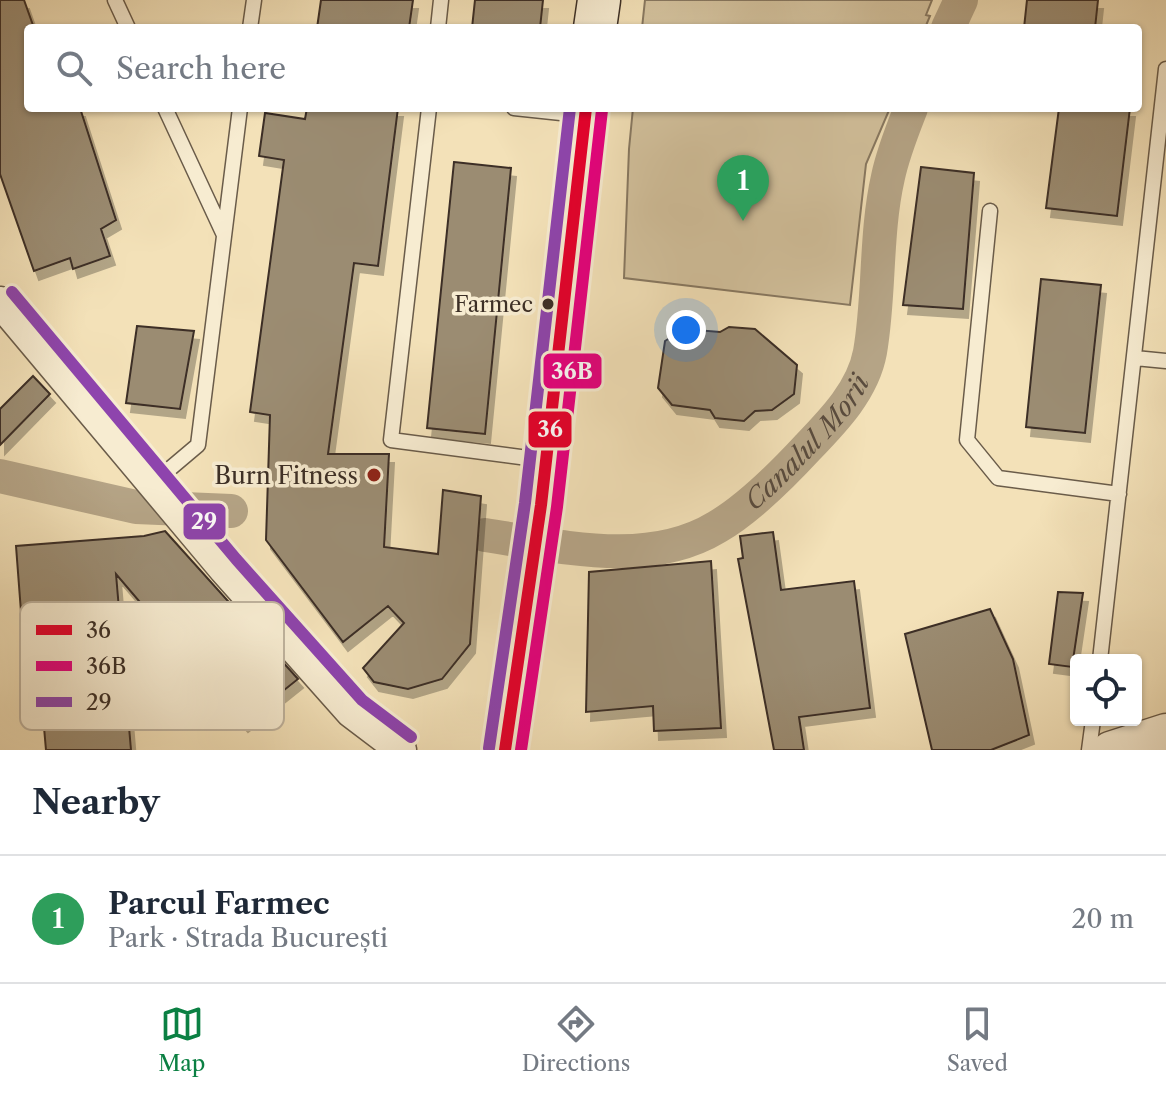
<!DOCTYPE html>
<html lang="en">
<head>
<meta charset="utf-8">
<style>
  :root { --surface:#fff; --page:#f6f6f7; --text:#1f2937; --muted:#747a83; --line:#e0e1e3; --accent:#0b8043 }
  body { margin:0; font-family:"Libre Caslon Text",serif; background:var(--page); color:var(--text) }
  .controls { position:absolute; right:24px; bottom:24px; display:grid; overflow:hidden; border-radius:8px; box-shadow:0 2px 6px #0004 }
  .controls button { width:72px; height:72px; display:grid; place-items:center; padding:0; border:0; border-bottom:2px solid var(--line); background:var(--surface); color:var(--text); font:40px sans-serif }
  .you { position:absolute; left:686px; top:330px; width:28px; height:28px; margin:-20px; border:6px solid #fff; border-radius:50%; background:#1a73e8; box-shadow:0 0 0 12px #1a73e833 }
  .badge { display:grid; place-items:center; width:52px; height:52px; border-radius:50%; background:var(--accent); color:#fff; font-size:26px; font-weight:700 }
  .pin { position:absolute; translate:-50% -66px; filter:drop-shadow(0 2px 4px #0008) }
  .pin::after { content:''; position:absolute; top:42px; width:28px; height:24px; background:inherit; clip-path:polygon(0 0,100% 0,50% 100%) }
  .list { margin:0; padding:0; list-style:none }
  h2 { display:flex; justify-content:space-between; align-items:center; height:104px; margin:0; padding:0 32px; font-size:34px }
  h2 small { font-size:26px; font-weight:400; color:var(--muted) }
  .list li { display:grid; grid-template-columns:52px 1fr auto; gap:24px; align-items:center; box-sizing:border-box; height:128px; padding:0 32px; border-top:2px solid var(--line) }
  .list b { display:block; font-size:30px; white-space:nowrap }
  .list p { margin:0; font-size:26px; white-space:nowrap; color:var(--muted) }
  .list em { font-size:26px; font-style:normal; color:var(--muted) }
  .icon { flex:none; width:44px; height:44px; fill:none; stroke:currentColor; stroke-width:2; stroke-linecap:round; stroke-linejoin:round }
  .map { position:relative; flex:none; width:1166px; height:750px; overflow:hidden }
  .search { position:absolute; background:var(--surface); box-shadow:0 2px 6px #0004; left:24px; right:24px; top:24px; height:88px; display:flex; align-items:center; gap:20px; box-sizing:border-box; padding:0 28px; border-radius:8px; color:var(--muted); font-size:30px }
  .sheet { height:232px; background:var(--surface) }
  nav { display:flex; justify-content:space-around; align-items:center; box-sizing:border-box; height:112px; border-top:2px solid var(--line); background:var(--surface); font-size:22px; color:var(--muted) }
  nav a { display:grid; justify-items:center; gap:4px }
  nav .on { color:var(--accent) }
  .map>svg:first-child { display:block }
  .green { fill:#d4c39f; stroke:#887962; stroke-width:2 }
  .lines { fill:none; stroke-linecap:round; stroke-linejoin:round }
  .canal { stroke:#b5a486; stroke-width:34 }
  .building { fill:#9b8c72; stroke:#3c2f26; stroke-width:2; filter:url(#shadow) }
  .service-casing { stroke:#6a5c4a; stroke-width:17 }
  .minor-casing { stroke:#6a5c4a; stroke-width:33 }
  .tertiary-casing { stroke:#6a5c4a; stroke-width:39 }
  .secondary-casing { stroke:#3c2f26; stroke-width:45 }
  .service { stroke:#f7ecd1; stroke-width:14 }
  .minor { stroke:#f7ecd1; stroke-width:30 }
  .tertiary { stroke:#f7ecd1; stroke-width:36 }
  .secondary { stroke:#f7ecd1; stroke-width:42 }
  .bus-1-casing { stroke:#f7ecd1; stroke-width:18 }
  .bus-2-casing { stroke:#f7ecd1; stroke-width:18 }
  .bus-3-casing { stroke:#f7ecd1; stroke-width:18 }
  .bus-1 { stroke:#e4002b; stroke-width:12 }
  .bus-2 { stroke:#e5007d; stroke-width:12 }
  .bus-3 { stroke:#8e44ad; stroke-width:12 }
  .bus-dot { fill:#3c2f26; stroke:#f7ecd1; stroke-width:3 }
  .poi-dot { fill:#8f2418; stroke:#f7ecd1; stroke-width:3 }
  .labels { text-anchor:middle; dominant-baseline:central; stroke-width:7; stroke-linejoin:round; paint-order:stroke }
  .bus-label { font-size:22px; fill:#3c2f26; stroke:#f7ecd1; text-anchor:end }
  .poi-label { font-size:24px; fill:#3c2f26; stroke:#f7ecd1; text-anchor:end }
  .water-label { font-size:26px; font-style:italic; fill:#5a4c3e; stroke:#f7ecd1 }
  .key { fill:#f7ecd1; stroke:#bfb39e; stroke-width:2 }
  .key-label { font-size:22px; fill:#3c2f26 }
  .line-badge { stroke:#f7ecd1; stroke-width:3 }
  .badge-label { font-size:22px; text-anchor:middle; font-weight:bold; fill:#fff }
</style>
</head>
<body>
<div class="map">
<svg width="1166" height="750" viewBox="0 0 1166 750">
  <defs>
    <filter id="shadow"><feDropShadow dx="5" dy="9" stdDeviation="0" flood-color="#0004"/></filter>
  </defs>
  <rect width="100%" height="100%" fill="#f3e1b8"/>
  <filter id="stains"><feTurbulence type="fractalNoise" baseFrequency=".0025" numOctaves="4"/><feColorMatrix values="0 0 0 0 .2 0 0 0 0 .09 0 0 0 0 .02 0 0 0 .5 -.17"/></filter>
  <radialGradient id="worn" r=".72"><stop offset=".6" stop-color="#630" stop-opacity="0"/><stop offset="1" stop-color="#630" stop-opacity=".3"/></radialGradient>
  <path class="green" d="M645 0H932L926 15 930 16 925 28H642Z
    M633 108H890L866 164 850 305 624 278 629 149Z"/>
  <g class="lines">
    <g class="canal">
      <path d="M948 28 961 0"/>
      <path d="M0 476 136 507 231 511"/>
      <path id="s1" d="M485 535C560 546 648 569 717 527 748 509 783 474 808 447 834 420 863 390 870 352 880 295 875 234 888 177 893 153 902 131 911 108"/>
    </g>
  </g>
  <path class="building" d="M0 0H24L34 28H28V108H80L116 220 101 229 110 256 73 269 70 258 34 271 0 174Z
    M321 0H413L409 28H317Z
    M475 0H543L540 28H472Z
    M1027 0H1098L1095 28H1024Z
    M307 108H398L378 266 354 263 328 454H389L384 547 438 554 443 490 481 496 470 644 442 679 408 689 374 682 363 668 404 623 388 606 343 642 266 540 270 415 250 412 284 160 259 156 265 113 305 119Z
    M1059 108H1130L1117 216 1046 208Z
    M454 162 511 168 485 434 427 428Z
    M921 167 974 173 963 309 903 305Z
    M1041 279 1101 285 1085 433 1026 427Z
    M137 326 194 331 180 409 126 403Z
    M729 327 755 329 797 365 794 394 772 410 755 411 744 421 715 418 710 410 672 405 658 388 665 341 684 329 720 332Z
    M33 376 50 394 0 445V409Z
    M165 531 298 679 243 723 116 574 131 750H46L35 624 22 625 16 546 144 536Z
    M773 532 781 590 854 581 870 708 799 717 804 750H774L738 559 743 558 740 536Z
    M711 561 721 728 654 731 653 706 586 712 589 572Z
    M1058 592 1083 593 1072 667 1049 664Z
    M990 609 1013 659 1029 735 991 750H932L905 634Z"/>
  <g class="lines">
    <g class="service-casing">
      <path id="service" d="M115 0 128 28
        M250 28 254 0
        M438 28 441 0
        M165 108 224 235
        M429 108 391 440 543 460
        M514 108 580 115
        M990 211 967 440 998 478 1119 494
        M1135 358 1166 361
        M153 483 198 445 240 108
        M1100 660 1166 69
        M1089 750 1093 720"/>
    </g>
    <g class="minor-casing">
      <path id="minor" d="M0 302 224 569 351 712 401 750"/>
    </g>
    <g class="tertiary-casing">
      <path id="tertiary" d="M1110 750 1166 732"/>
    </g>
    <g class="secondary-casing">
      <path id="secondary" d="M595 28 599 0
        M505 750 541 505 586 108"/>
    </g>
    <use href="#service" class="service"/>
    <use href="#minor" class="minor"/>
    <use href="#tertiary" class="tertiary"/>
    <use href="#secondary" class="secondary"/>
    <g class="bus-1-casing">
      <path id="bus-1" d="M505 750 541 505 586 108"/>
    </g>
    <g class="bus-2-casing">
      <path id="bus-2" d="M521 750 557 507 602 110"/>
    </g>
    <g class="bus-3-casing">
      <path id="bus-3" d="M12 292 236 559 362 700 411 737
        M489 748 525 503 570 108"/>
    </g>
    <use href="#bus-1" class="bus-1"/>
    <use href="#bus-2" class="bus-2"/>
    <use href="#bus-3" class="bus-3"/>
  </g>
  <circle class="bus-dot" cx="548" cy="304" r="7"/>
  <circle class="poi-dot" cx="374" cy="475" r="8"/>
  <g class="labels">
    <g class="bus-label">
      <text x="533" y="304">Farmec</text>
    </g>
    <g class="poi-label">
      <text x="358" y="475">Burn Fitness</text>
    </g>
    <g class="water-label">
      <text stroke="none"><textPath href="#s1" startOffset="362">Canalul Morii</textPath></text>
    </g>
  </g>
  <rect x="20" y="602" width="264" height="128" rx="12" class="key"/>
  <rect x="36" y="625" width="36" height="10" fill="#e4002b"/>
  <rect x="36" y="661" width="36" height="10" fill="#e5007d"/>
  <rect x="36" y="697" width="36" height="10" fill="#8e44ad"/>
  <g class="key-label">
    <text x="86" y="638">36</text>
    <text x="86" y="674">36B</text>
    <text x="86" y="710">29</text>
  </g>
  <g class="line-badge">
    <rect x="542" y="352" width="61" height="38" rx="8" fill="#e5007d"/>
    <rect x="527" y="410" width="46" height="39" rx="8" fill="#e4002b"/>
    <rect x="182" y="502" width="45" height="39" rx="8" fill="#8e44ad"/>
  </g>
  <g class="badge-label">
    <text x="572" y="379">36B</text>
    <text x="550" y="437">36</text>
    <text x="204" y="529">29</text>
  </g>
  <rect width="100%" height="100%" filter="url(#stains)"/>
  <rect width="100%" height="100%" fill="url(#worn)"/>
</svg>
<div class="controls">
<button><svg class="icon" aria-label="locate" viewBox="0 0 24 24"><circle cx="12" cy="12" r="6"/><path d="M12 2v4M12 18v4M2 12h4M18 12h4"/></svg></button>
</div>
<div class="you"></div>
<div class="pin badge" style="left:743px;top:221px;background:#2e9e5b">1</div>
<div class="search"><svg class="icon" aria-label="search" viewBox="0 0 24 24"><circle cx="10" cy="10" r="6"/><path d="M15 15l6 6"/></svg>Search here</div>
</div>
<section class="sheet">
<h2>Nearby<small></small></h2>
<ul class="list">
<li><span class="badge" style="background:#2e9e5b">1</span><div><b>Parcul Farmec</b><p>Park · Strada București</p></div><em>20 m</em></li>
</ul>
</section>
<nav>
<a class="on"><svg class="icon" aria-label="map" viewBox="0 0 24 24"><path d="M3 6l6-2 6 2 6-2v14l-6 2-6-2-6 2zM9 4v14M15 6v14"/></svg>Map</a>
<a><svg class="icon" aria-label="directions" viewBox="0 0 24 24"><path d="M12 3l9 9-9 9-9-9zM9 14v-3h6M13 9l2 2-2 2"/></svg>Directions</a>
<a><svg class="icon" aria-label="saved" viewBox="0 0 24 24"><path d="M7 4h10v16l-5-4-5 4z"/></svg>Saved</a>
</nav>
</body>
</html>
